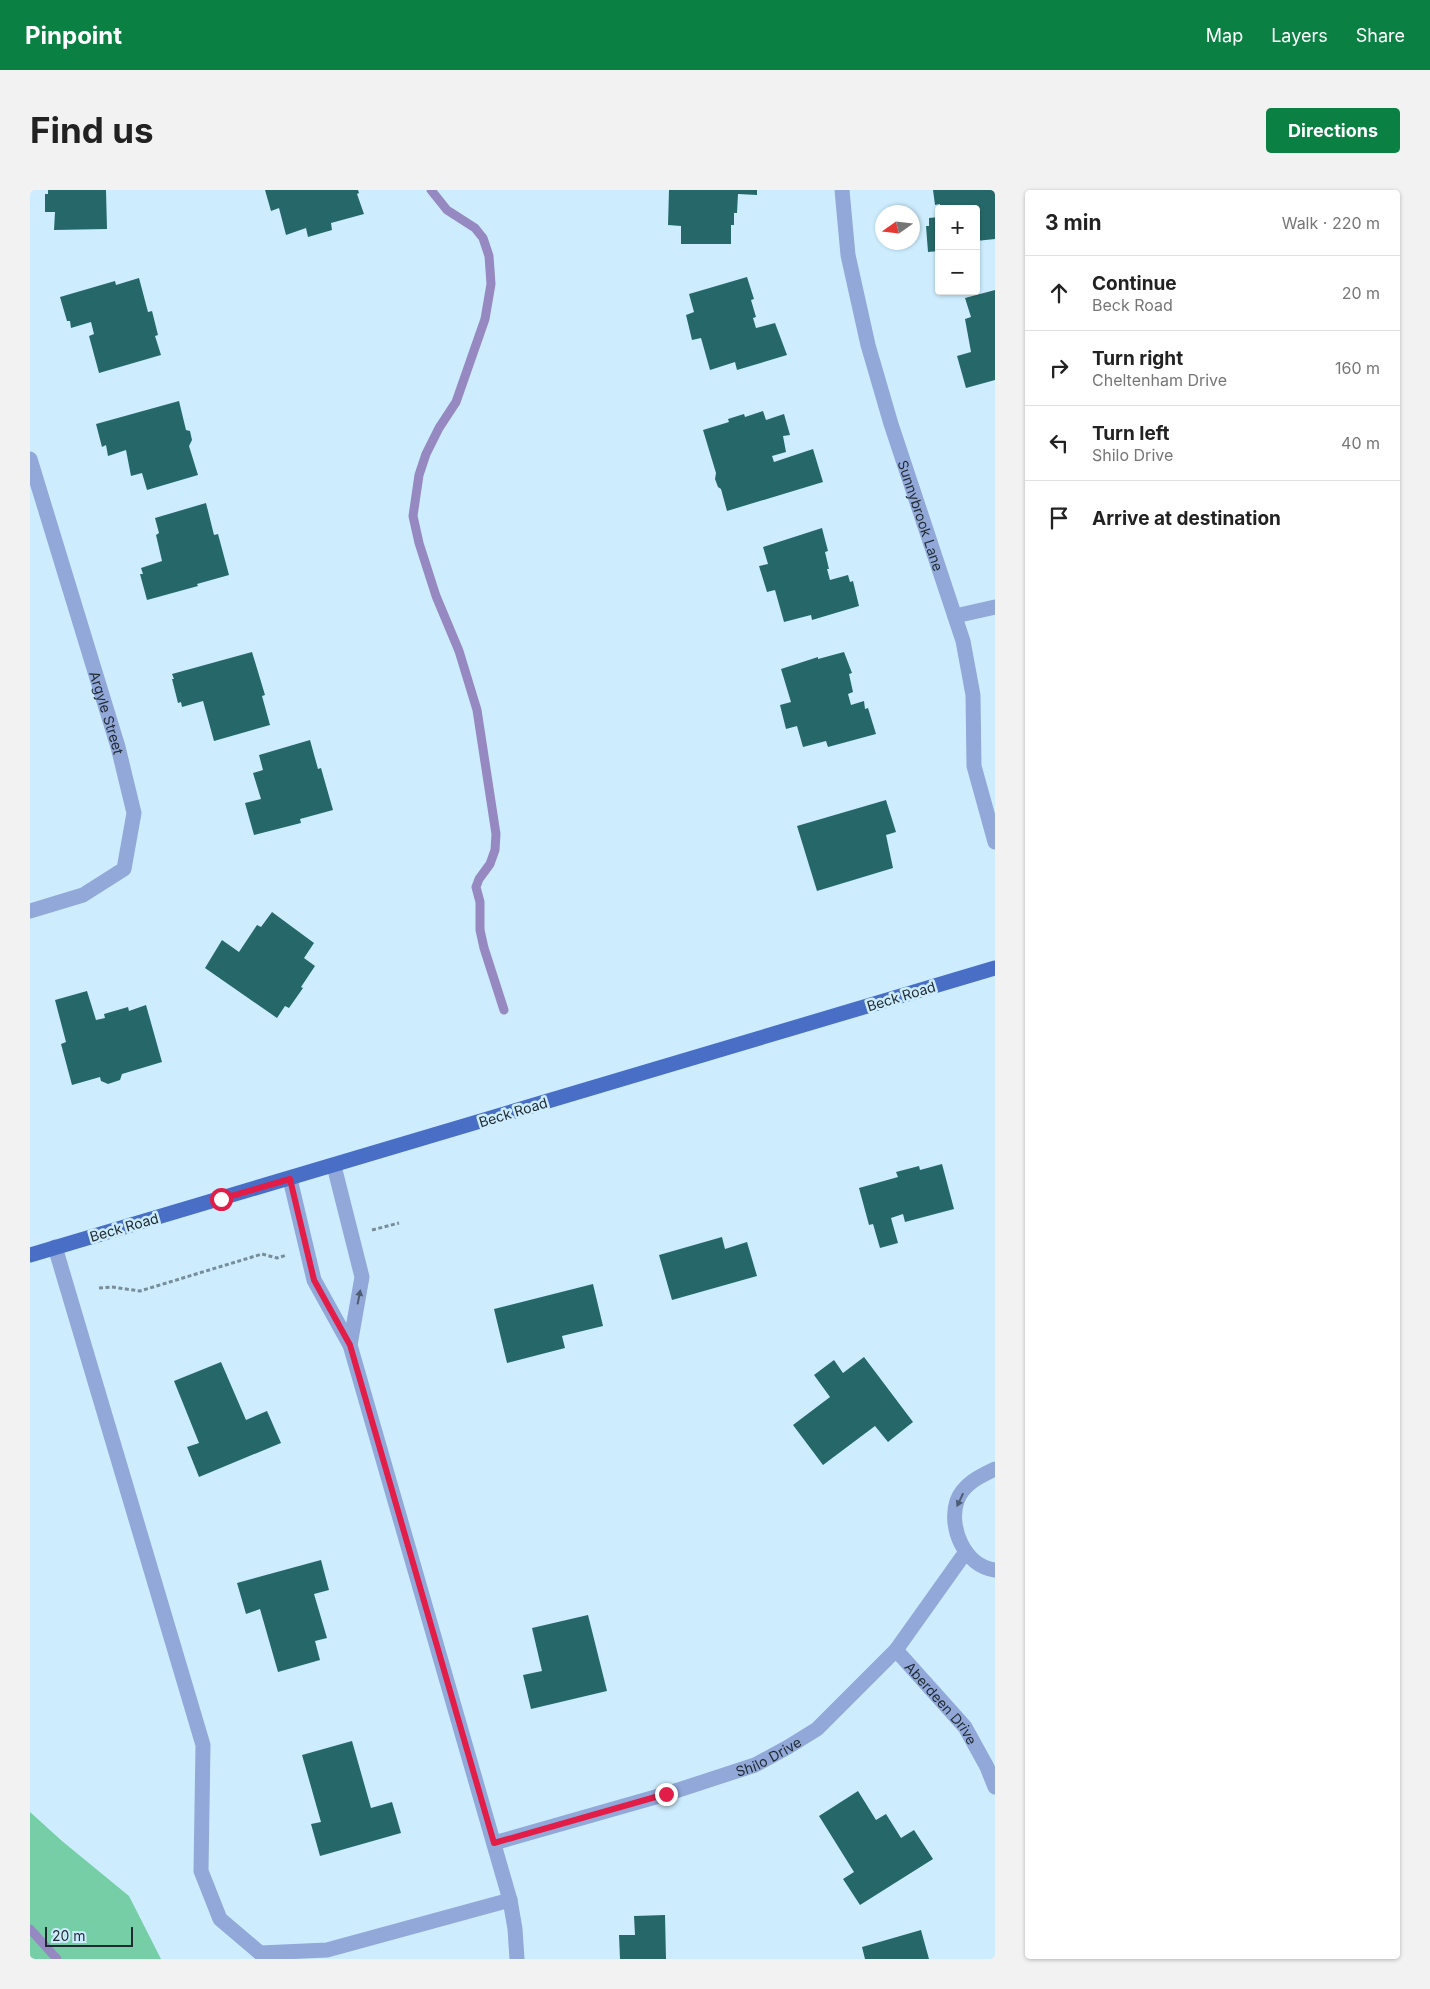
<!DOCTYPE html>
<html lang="en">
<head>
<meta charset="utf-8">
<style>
  :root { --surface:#fff; --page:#f2f2f2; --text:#222; --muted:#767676; --line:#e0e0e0; --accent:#0b8043 }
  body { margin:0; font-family:Inter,sans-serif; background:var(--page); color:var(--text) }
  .controls { position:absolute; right:15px; top:15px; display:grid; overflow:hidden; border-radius:5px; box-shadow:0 1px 4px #0004 }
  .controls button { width:45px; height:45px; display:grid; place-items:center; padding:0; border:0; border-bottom:1px solid var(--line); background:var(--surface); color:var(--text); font:25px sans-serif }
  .compass { position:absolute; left:845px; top:15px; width:45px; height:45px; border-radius:50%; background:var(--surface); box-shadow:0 1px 4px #0004; rotate:256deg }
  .scale { position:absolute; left:15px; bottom:12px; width:88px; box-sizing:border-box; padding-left:5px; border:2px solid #1f2b31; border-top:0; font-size:14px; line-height:18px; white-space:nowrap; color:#1f2b31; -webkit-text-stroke:4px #cdedff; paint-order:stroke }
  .stop { position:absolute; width:15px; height:15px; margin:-11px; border:4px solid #e11d48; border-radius:50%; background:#fff }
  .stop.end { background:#e11d48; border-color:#fff; box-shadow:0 1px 5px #0008 }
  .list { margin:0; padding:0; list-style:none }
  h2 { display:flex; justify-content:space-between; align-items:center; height:65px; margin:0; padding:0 20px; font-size:21px }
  h2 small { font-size:16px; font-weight:400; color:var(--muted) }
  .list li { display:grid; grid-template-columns:32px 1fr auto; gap:15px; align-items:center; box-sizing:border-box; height:75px; padding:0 20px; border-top:1px solid var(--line) }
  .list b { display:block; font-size:19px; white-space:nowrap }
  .list p { margin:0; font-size:16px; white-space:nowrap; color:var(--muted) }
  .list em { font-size:16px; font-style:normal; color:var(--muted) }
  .icon { flex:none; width:28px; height:28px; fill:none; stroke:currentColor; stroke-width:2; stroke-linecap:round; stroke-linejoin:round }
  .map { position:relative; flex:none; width:965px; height:1769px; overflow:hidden; border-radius:5px }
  header { display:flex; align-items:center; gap:30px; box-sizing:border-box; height:70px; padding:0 25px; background:var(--accent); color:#fff }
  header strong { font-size:24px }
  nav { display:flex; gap:28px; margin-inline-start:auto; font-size:18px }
  .intro { display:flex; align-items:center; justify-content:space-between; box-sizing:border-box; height:120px; padding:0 30px }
  h1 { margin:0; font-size:35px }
  .button { padding:12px 22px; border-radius:5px; background:var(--accent); color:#fff; font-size:18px; font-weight:700 }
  main { display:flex; gap:30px; padding:0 30px }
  aside { flex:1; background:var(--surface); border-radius:5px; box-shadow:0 1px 4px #0004 }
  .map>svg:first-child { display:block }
  .green { fill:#76cea7 }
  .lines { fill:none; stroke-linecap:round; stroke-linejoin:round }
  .stream { stroke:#9688c0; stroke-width:9 }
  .building { fill:#266869 }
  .path { stroke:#778d99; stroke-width:3; stroke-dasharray:4 2.5; stroke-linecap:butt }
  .minor { stroke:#91a8d9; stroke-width:15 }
  .major { stroke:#496ec6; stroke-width:15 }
  .oneway { fill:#4d5d74 }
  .route { stroke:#e11d48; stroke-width:6 }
  .labels { text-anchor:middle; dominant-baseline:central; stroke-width:5; stroke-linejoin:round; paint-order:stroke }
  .street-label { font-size:14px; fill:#1f2b31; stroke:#cdedff }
</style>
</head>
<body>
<header>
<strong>Pinpoint</strong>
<nav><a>Map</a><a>Layers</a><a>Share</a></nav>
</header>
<div class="intro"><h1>Find us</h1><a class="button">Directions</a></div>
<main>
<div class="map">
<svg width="965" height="1769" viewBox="0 0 965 1769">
  <rect width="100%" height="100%" fill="#cdedff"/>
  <path class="green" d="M0 1622 32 1651 99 1706 131 1769H0Z"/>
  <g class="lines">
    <path class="stream" d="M401 0 417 20 445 38 453 48 459 66 461 94 455 129 426 212 409 238 396 264 389 285 383 326 389 353 406 406 429 461 447 520 466 644 465 660 460 674 449 689 446 697 450 712V740L454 758 474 820
      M0 1739 27 1769"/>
  </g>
  <path class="building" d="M18 0H76L77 39 24 40 25 22H15V4H18Z
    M235 0H328L329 3 327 4 334 24 301 33 302 40 278 47 276 38 256 45 249 18 241 21Z
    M639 0H727V5L708 4 707 23H704V35H701V54H651V36L638 35Z
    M903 0H965V49L946 51V19H910V14L905 15Z
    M909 27V61L898 62 896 36H899V28Z
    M717 87 724 109 721 110 726 127 723 128 726 138 745 133 757 165 707 180 705 172 680 180 671 148 662 150 656 125 664 122 659 104Z
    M109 88 118 122 122 121 128 145 125 146 131 165 69 183 59 146 64 144 61 132 41 138 40 131H37L30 107 85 91 86 95Z
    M965 100V190L936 198 927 166 941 162 935 129 941 127 935 108Z
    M149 211 156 240 160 241 162 250 159 256 168 285 117 300 112 283 101 286 96 260 78 266 76 255 72 257 66 234Z
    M733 221 736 230 754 224 760 245 753 246 756 262 742 266 744 272 783 259 793 292 697 321 691 299 688 297 685 289 686 283 673 240 699 232 698 229 714 224 715 227Z
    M176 313 184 345 188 344 199 385 167 394 168 396 117 410 110 384H113L111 378 132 371 126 345 129 343 125 328Z
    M792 338 798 361 795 362 799 379H797L800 390 818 385 820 392 823 391 829 416 782 430 781 425 754 432 745 400 737 402 729 376 738 374 733 357Z
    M222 462 235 505 232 506 240 535 184 551 173 511 152 517 151 512 148 513 142 489H144L142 484Z
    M814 462 822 483 819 484 823 502 818 504 821 515 834 511 835 519 838 518 846 544 798 557 796 551 773 557 767 536 756 539 750 515 761 512 751 479 788 467V469Z
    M280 550 288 579 291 578 303 620 270 629 271 633 224 645 215 613 231 609 223 583 233 580 229 565Z
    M856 610 866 642 856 645 863 678 787 701 767 636Z
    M242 722 284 753 274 768 285 776 271 797 273 798 259 818 255 816 247 828 175 778 192 750 209 762 227 735 231 737Z
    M57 801 66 830 75 828 74 824 98 817 99 821 116 815 132 872 92 884 90 890 78 894 71 891 70 887 42 895 31 854 36 852 25 810Z
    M912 974 924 1019 875 1032 873 1024 861 1028 868 1053 850 1058 843 1034 839 1035 829 998 868 987 866 982 889 976 890 980Z
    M692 1047 695 1059 717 1052 727 1086 642 1110 629 1065Z
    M563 1094 573 1136 532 1146 535 1158 477 1173 464 1119Z
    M834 1167 883 1232 858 1252 845 1236 793 1275 763 1235 800 1207 784 1185 804 1170 813 1183Z
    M191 1172 216 1230 237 1221 251 1253 169 1287 157 1257 169 1253 144 1191Z
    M291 1370 299 1400 284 1404 297 1448 285 1451 290 1470 248 1482 230 1419 216 1424 207 1393Z
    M558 1425 577 1501 501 1519 493 1485 512 1481 502 1438Z
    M322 1551 341 1618 362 1612 371 1643 290 1666 281 1634 291 1632 272 1565Z
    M828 1601 846 1630 856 1624 871 1648 884 1640 903 1669 830 1715 813 1689 824 1682 789 1626Z
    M635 1725 636 1769H590L589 1745H605L604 1726Z
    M891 1740 899 1769H835L832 1757Z"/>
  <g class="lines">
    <path class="path" d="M342 1040 369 1033
      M69 1098 82 1097 110 1101 232 1064 247 1068 257 1065"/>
    <g class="minor">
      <path id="s1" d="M812 0 818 65 838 155 861 234 933 451 943 505 944 576 965 652"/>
      <path id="s2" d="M0 269 88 557 104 623 94 679 53 705 0 721"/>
      <path d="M925 426 965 417"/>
      <path d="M304 976 332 1087 320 1155"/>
      <path d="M260 989 284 1090 320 1155 480 1710 485 1739 487 1769"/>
      <path d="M25 1057 173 1555 171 1681 190 1729 230 1763 297 1760 480 1710"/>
      <path d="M965 1279C950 1286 933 1294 927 1311 918 1338 935 1376 965 1380"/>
      <path id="s3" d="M866 1460 935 1537 957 1577 965 1597"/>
      <path id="s4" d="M464 1653 636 1604 725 1575 758 1557 787 1539 866 1460 935 1363"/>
    </g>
    <path class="major" d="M0 1065 965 778"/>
  </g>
  <defs><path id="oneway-solid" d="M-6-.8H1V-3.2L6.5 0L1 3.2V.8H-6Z" transform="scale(1.25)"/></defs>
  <g class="oneway">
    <use href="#oneway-solid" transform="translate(329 1107) rotate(-79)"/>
    <use href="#oneway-solid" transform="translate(930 1310) rotate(115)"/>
  </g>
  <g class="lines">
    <path class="route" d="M191 1009 260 989 284 1090 320 1155 464 1653 636 1604"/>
  </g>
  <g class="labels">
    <g class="street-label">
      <text stroke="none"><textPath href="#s1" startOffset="336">Sunnybrook Lane</textPath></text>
      <text stroke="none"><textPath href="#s2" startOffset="265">Argyle Street</textPath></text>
      <text transform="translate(871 806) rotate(-17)">Beck Road</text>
      <text transform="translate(483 922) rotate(-17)">Beck Road</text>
      <text transform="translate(94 1037) rotate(-16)">Beck Road</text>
      <text stroke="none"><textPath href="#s3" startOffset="70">Aberdeen Drive</textPath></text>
      <text stroke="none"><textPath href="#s4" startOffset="288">Shilo Drive</textPath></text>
    </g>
  </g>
</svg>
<div class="controls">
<button>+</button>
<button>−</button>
</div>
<svg class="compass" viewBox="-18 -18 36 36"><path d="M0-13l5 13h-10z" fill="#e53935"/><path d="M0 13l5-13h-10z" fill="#767676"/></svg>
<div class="scale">20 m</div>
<div class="stop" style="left:191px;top:1009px"></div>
<div class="stop end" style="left:636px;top:1604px"></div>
</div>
<aside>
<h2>3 min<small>Walk · 220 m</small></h2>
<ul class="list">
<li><svg class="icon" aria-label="ahead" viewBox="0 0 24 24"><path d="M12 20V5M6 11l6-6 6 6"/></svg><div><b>Continue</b><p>Beck Road</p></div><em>20 m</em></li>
<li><svg class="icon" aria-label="right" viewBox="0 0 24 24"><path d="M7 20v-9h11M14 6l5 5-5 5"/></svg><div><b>Turn right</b><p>Cheltenham Drive</p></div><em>160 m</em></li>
<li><svg class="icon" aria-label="left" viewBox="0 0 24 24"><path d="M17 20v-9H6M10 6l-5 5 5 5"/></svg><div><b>Turn left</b><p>Shilo Drive</p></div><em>40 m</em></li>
<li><svg class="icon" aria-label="arrive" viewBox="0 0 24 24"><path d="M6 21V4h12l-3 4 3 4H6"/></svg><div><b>Arrive at destination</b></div></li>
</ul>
</aside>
</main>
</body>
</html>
